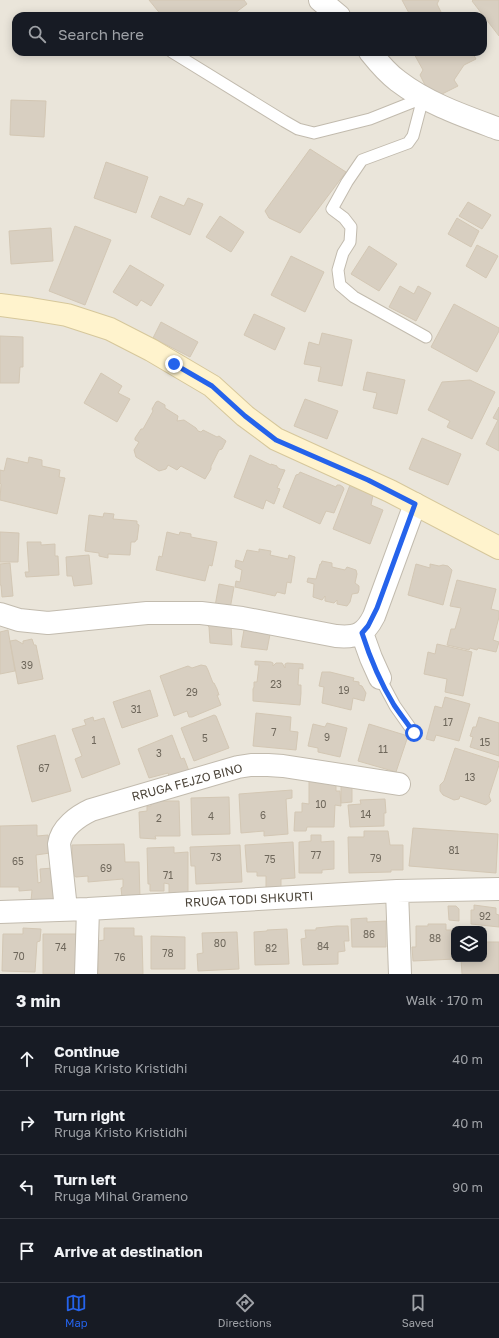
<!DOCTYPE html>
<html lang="en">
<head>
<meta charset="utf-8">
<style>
  :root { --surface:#171b24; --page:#242831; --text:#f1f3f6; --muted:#9ea1a6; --line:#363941; --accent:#2563eb }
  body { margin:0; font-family:"Golos Text",sans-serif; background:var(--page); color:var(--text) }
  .controls { position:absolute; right:12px; bottom:12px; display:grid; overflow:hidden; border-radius:8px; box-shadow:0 2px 10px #0003 }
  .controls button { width:36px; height:36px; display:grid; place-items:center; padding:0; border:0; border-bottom:1px solid var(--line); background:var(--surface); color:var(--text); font:20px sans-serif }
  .stop { position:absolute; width:12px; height:12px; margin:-9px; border:3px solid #2563eb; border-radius:50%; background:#fff }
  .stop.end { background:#2563eb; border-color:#fff; box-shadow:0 1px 4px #0008 }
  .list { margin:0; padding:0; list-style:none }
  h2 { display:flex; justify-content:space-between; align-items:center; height:52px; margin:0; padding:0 16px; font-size:17px }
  h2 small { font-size:13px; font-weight:400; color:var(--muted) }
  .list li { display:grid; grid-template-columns:26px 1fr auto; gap:12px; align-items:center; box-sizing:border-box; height:64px; padding:0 16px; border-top:1px solid var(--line) }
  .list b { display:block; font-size:15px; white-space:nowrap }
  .list p { margin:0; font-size:13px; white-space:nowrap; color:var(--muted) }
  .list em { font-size:13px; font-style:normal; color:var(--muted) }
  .icon { flex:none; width:22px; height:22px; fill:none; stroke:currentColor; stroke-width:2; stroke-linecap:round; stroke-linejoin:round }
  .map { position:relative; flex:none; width:499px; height:974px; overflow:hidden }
  .search { position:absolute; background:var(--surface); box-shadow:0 2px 10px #0003; left:12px; right:12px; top:12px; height:44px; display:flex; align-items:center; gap:10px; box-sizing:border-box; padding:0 14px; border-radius:12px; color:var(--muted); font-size:15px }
  .sheet { height:308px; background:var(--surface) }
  nav { display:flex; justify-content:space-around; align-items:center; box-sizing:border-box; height:56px; border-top:1px solid var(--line); background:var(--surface); font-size:11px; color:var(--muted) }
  nav a { display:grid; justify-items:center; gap:2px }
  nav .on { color:var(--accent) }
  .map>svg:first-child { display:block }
  .residential { fill:#eae5da; fill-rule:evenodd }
  .building { fill:#d8cfc1; stroke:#d3c7b4 }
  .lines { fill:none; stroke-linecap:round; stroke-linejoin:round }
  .lane-casing { stroke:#c2bbae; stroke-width:13 }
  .street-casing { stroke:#c2bbae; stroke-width:24 }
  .secondary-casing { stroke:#d6c79b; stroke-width:24 }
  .lane { stroke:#fff; stroke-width:11 }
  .street { stroke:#fff; stroke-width:22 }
  .secondary { stroke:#fff3cd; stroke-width:22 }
  .route { stroke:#2563eb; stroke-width:5 }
  .labels { text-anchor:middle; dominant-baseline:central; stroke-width:3.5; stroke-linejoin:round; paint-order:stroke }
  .number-label { font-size:10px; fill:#6e675b }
  .street-label { font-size:12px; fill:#4b4439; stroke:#fff }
</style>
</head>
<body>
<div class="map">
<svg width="499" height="974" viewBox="0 0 499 974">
  <rect width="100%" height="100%" fill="#f6f3ec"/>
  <path class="residential" d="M0 0H499V974H0ZM16 16H483V52H16ZM454 929H484V959H454Z"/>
  <path class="building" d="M149 0H244L247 4 231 16H162Z
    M402 0H439L437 4 443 16H407L410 15Z
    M473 0H499V36L472 1Z
    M413 52H472L476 59 464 65 454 80 458 86 440 95 425 85 420 75 423 70Z
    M11 100 46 101 44 137 10 135Z
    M310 149 346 172 300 233 269 218 265 211Z
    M106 162 148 177 136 213 94 198Z
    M160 196 184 206 188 198 203 204 190 235 151 217Z
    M468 202 491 215 482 229 459 216Z
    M220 216 244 232 231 252 206 237Z
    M457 218 479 231 471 247 448 234Z
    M75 226 111 240 85 305 49 291Z
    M51 228 53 261 11 264 9 231Z
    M477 245 498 256 486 278 466 266Z
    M369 246 397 264 379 291 351 274Z
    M291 256 324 272 305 312 271 295Z
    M130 265 164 285 151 306 141 300 137 306 113 292Z
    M400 286 414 294 418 286 431 293 416 321 389 307Z
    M454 304 499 328V331L477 372 431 347Z
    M254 314 285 328 275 350 244 335Z
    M161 322 198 342 190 357 153 338Z
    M322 333 352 340 342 386 318 381 321 367 304 364 309 342 319 345Z
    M0 336 23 337V367H20L19 383H0Z
    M367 372 405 380 397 414 373 408 377 393 363 390Z
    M101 373 122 386 118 393 130 399 117 422 84 403Z
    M470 380 495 392 472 439 447 427 450 421 428 410 442 382Z
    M305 399 338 411 327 439 294 426Z
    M158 401 165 405V408L178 416 177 421 184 420 196 428 198 431 201 432 203 430 217 437 219 436 226 441 222 449 219 450 211 466V469L205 479 181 466 177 470 168 465 166 469 159 471 136 457 134 450 139 442 135 440V438L141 429H143L153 411 152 409 156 402Z
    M499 407V451L486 444 498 420 493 418Z
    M422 438 461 454 448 485 409 469Z
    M250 455 271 465V464L277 466V467L280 469 285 470 277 488 280 489 274 504 266 500 263 509 234 497Z
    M29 457 42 460V466L60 470 59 477 65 478 57 514 0 500 1 484 0 483V470L4 471 7 458 28 463Z
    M300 472 336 487 337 485H340L343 487 344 489 334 513 326 511 320 524 283 507 296 475 299 474Z
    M350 485 373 495 371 505 383 510 370 544 333 529Z
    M104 513 114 514 113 519 137 521V524L139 525 137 540H136L135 542H131L130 555 108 554V558L99 556V553L85 551 89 515 103 517Z
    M0 532 19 533 18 562H0Z
    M167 532 179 535 180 532 191 534V537L217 542 212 566 209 565 205 581 156 570 159 556 162 557Z
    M27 542H41V545L55 544V556H58L59 575 26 577 25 572H29Z
    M259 549 271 551 270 555 288 559 289 555 295 557 291 583 287 582 285 594 277 592 275 596 235 587 236 581 240 582 242 570 235 567 236 560 243 562 247 550 259 552Z
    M89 555 92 584 74 586 72 576H67L66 557Z
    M322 561 332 563V567L345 570 347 567 356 570 357 574 355 583 359 586V590L358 593 352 594 350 602 347 606 337 604V600L334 603 325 601V596L322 600 313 597 314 584 307 582 308 578 316 579 320 564H321Z
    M10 563 13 596 2 597 1 585H0V564Z
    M416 564 430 568V564L439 566 443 565 448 566 452 570 443 605 408 595Z
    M457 580 496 589 491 609 499 611V617L493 640 499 642 496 652 478 648 477 650 470 648 469 650 447 645 451 629H455L461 608 450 606Z
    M219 584 234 587 230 609 215 606Z
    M203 621 231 624 232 645 210 643 209 627Z
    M245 624 271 629 267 650 241 647Z
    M8 630 15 671 0 674V632Z
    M32 639 34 645H36L43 679 18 684 10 641 16 640 23 644V641Z
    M437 644 472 652 463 696 445 692 447 679 424 674 428 652 435 654Z
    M255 661 271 662 273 663V666L276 663H282L285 668V664L287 663 303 664V669L299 668 298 685H301V693L300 705 253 701V689L254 687V682H257L259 665H255Z
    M201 665 206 666 208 670 213 683H214L217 689 219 695H217L221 705 192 717H189L187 711 174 716 160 676 188 666 192 668Z
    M322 672H330L354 678 353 681 359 682V685L362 686 366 693 364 701 353 698 351 710 322 703 324 687 319 686Z
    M150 690 158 716 122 728 113 702Z
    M445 697 470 704 459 741 436 735 434 741 426 739 435 706 442 708Z
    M256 713 291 717 290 731 298 732 296 750 253 746Z
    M214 715 216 716 229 748 194 761 181 728Z
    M93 717 94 721 104 718 120 764 82 778 75 759 82 756 72 729 86 725 84 720Z
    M479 717 499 723V756L470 747 473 737 470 736 473 727H476Z
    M327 723 347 728 340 757 318 752V748L308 746 313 724 325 727Z
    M369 724 408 736 396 772 358 761Z
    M55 735 71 791 32 802 17 746Z
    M172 735 181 759 184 758 189 771 170 779 168 773 149 778 138 749Z
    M455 748 499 762V765L489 796 491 801 486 805 460 796 459 799 454 800 443 795 440 791V785L444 781Z
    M309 778 336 785V791H340L341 806 335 805 334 827H307L306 831H294L295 812H302V803L309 804Z
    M341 783 352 787V802L341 803Z
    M292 790V798L286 799 288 834 264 836V831L241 833 239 794Z
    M229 797 230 834 192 835 191 798Z
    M385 799 386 813H384V826L350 827 348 805 361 804 360 800Z
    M151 801H179L180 836H155L156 839 140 838 139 812 147 811V806H151Z
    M37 825V836L48 835 50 853 36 855 38 883 41 882 40 869 53 868 57 899 31 901 32 890 19 891V887H0V826Z
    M413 828 498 834 496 873 409 866Z
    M364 831H388L390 845H403V870H391V872L349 873 348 837H364Z
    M311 835H321V842L334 841V869L322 870V873H299V842L311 841Z
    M293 842 295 878 281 879V891L266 892V876H257V872H247L245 845Z
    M124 844 125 862H139L140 899 122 897 121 888 123 887V879L88 882V876L76 877 73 875 72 845Z
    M240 845 242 882 196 884 195 866H191L190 847Z
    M174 847V853L188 852V895H169V884L164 883V891H150V884H148L147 848Z
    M474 905 496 908V914L499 915V927L471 924V910H474Z
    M448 906H456L459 909V921L449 920Z
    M367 918V922L386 921V947H352L351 919Z
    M428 924H446V930H454V959H455L413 961 412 947H416V926H428Z
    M337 926H348L349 941H344L345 951 338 952V964L303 965 301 939 306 938 305 930H316V928Z
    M23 928 41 929 40 941 37 942 35 972 2 971 3 934H23Z
    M104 928H134V936H142L143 974H98V941L104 940Z
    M287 929 289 964 255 965 254 932 267 931V930Z
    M237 932 239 969 198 971 197 954 203 953 202 933Z
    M43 934H80L81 974H43Z
    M151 936 185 937V969H151Z
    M484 942H499V974H462L461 959H484Z"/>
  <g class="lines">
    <g class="lane-casing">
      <path id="lane" d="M172 52 284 121 298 129 314 133 370 119 423 98
        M423 98 413 136 408 143 362 160 347 182 332 209 344 218 351 227 350 242 343 253 338 270 340 285 354 297 426 337
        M380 678 395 706 414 733"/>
    </g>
    <g class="street-casing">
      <path id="street" d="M320 0 339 16
        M370 52C378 62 387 73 398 81 428 104 464 116 499 129
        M0 614 19 620 48 623 147 613H201L242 618 336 636C357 638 365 634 374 616L415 504
        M362 633 371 658 380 678
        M397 891 400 974
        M66 909 59 844C61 828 78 816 91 810L238 767 251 765H268L283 766 399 784
        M0 912 88 909 397 891 499 889
        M86 974 88 909"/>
    </g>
    <g class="secondary-casing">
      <path id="secondary" d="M0 305 31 309 67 315 110 329 151 350 212 386 245 416 276 439 390 491 499 548"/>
    </g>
    <use href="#lane" class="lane"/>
    <use href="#street" class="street"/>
    <use href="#secondary" class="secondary"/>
  </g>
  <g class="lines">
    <path class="route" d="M174 364 212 386 245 416 276 440 368 480 415 504 377 608 368 626 362 633C370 658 380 682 394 705 400 714 408 724 414 733"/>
  </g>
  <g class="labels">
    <g class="number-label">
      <text x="27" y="665">39</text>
      <text x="276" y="684">23</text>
      <text x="344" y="690">19</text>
      <text x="192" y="692">29</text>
      <text x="136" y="709">31</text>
      <text x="448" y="722">17</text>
      <text x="274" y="732">7</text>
      <text x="327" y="737">9</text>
      <text x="205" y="738">5</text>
      <text x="94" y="740">1</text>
      <text x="485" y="742">15</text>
      <text x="383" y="749">11</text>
      <text x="159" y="753">3</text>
      <text x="44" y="768">67</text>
      <text x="470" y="777">13</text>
      <text x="321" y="804">10</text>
      <text x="366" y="814">14</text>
      <text x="263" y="815">6</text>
      <text x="211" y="816">4</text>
      <text x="159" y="818">2</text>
      <text x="454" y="850">81</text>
      <text x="316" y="855">77</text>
      <text x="216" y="857">73</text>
      <text x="376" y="858">79</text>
      <text x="270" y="859">75</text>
      <text x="18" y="861">65</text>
      <text x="106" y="868">69</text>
      <text x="168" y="875">71</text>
      <text x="485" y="916">92</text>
      <text x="369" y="934">86</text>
      <text x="435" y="938">88</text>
      <text x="220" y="943">80</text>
      <text x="323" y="946">84</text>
      <text x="61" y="947">74</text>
      <text x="271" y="948">82</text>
      <text x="168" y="953">78</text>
      <text x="19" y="956">70</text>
      <text x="120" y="957">76</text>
    </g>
    <g class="street-label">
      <text transform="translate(187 782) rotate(-15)">RRUGA FEJZO BINO</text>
      <text transform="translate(249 899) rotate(-3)">RRUGA TODI SHKURTI</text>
    </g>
  </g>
</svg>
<div class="controls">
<button><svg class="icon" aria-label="layers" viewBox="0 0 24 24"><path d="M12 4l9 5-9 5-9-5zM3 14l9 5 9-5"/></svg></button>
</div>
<div class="stop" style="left:414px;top:733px"></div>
<div class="stop end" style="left:174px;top:364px"></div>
<div class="search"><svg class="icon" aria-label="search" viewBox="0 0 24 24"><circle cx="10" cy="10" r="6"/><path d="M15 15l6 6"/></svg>Search here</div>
</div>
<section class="sheet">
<h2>3 min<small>Walk · 170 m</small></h2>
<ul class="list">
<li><svg class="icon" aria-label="ahead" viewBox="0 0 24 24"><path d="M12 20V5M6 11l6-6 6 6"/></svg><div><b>Continue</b><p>Rruga Kristo Kristidhi</p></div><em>40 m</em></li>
<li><svg class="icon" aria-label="right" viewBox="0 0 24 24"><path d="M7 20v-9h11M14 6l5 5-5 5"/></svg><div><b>Turn right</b><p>Rruga Kristo Kristidhi</p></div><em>40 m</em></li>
<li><svg class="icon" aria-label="left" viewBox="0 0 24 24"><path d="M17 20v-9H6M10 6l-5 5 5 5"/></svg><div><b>Turn left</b><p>Rruga Mihal Grameno</p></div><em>90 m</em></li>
<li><svg class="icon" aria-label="arrive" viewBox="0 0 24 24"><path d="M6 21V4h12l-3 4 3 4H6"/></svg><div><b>Arrive at destination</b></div></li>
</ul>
</section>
<nav>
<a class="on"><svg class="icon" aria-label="map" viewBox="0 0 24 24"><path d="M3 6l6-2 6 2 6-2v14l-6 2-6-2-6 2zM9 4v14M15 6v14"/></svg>Map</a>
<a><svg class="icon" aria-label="directions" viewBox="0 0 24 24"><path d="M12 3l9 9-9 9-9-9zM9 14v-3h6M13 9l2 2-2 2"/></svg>Directions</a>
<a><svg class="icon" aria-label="saved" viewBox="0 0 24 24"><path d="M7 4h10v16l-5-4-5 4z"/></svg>Saved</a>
</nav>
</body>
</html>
